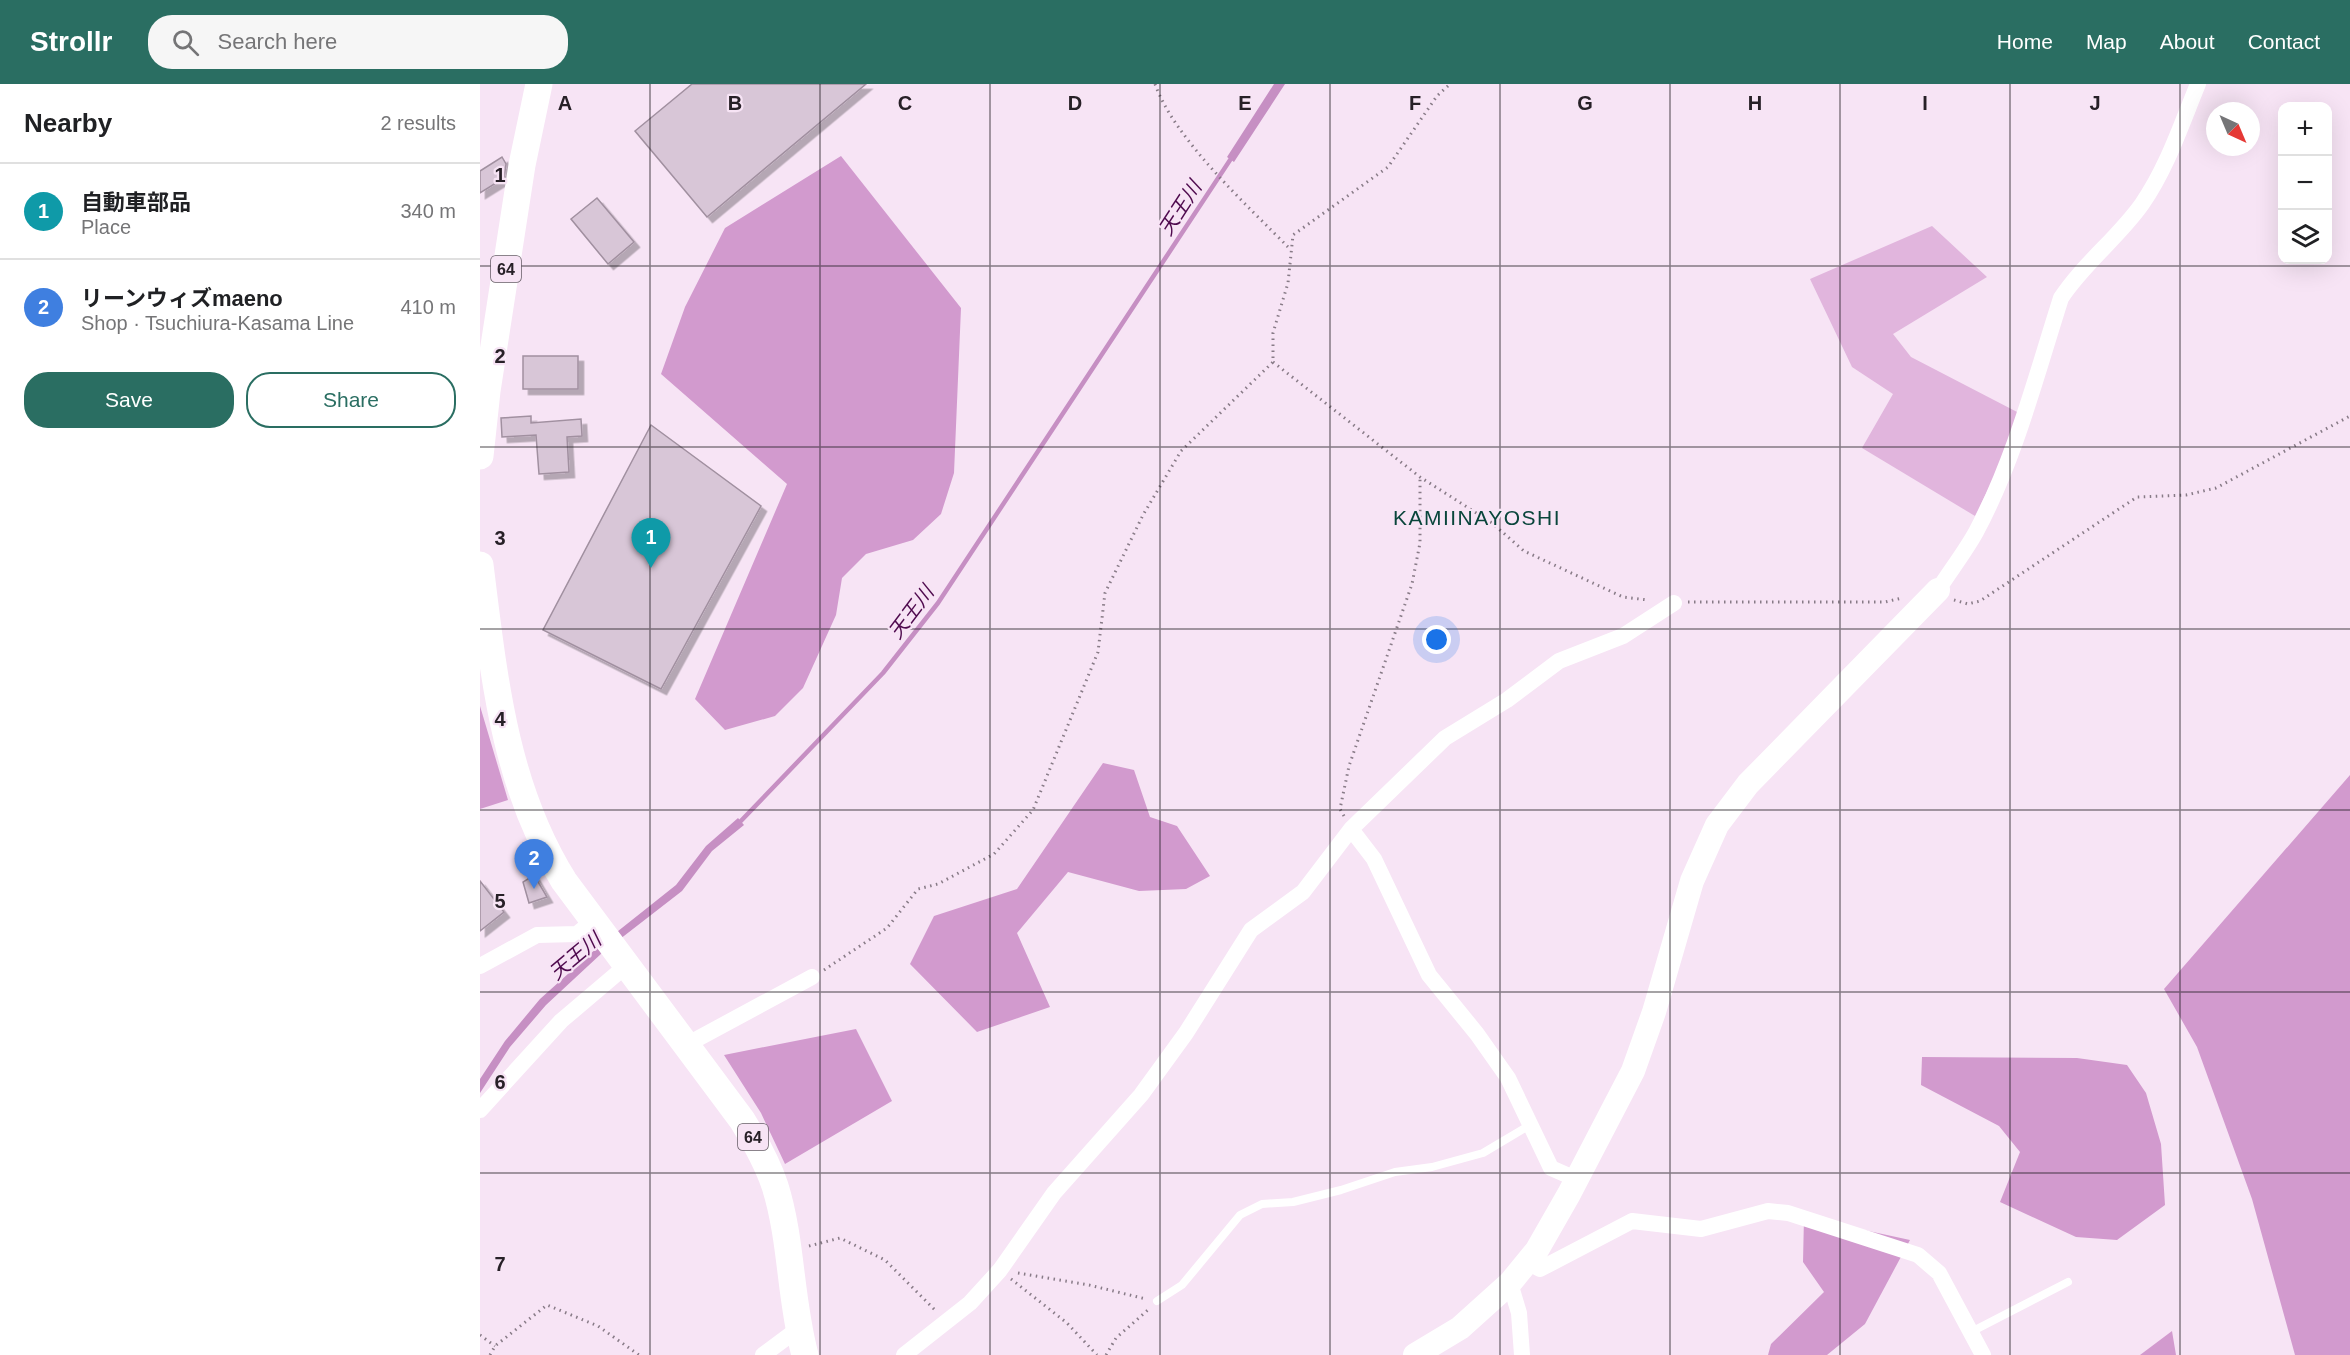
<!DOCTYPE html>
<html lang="en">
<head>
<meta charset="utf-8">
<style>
  :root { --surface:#fff; --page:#f6f6f6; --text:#202124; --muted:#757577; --line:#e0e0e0; --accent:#2a6e62 }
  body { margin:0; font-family:Helvetica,"Noto Sans JP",sans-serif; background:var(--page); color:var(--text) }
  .controls { position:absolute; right:18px; top:18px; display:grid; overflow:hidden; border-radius:12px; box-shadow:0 6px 24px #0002 }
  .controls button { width:54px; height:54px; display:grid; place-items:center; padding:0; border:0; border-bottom:2px solid var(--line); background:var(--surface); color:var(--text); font:30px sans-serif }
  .compass { position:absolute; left:1726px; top:18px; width:54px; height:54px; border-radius:50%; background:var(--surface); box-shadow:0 6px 24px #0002; rotate:136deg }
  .you { position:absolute; left:957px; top:556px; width:21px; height:21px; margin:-15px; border:4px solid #fff; border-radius:50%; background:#1a73e8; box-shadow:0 0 0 9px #1a73e833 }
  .badge { display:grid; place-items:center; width:39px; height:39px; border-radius:50%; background:var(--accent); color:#fff; font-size:20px; font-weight:700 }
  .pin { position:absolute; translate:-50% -50px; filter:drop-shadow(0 2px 3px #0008) }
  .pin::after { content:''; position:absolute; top:32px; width:21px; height:18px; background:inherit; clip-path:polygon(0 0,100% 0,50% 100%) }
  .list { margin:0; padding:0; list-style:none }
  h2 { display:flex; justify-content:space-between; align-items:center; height:78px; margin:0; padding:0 24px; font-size:26px }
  h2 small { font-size:20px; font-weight:400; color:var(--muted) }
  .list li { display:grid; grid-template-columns:39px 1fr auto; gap:18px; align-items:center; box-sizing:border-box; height:96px; padding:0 24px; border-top:2px solid var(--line) }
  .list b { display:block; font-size:22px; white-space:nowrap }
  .list p { margin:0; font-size:20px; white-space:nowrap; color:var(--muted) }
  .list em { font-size:20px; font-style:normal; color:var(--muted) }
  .actions { display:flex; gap:12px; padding:18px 24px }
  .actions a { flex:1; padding:14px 0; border:2px solid var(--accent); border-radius:24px; text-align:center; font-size:21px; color:var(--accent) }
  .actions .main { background:var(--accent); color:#fff }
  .icon { flex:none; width:33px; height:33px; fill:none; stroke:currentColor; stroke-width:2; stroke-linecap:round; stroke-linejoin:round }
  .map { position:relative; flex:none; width:1870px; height:1271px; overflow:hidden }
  header { display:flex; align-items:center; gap:36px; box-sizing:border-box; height:84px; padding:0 30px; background:var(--accent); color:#fff }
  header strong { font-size:28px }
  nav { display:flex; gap:33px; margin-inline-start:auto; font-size:21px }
  .search { width:420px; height:54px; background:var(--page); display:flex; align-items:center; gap:15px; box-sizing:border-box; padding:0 21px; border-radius:24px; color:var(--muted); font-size:22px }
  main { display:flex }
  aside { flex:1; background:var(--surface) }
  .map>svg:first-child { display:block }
  .green { fill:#e1b5dd }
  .forest { fill:#d29ace }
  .water { fill:#c68fc3 }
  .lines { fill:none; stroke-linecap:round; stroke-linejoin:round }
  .stream { stroke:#c68fc3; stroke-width:4.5 }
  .building { fill:#d8c6d7; stroke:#a190a0; stroke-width:1.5; filter:url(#shadow) }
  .path { stroke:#887b87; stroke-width:3; stroke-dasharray:1.5 4.5; stroke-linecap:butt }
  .lane { stroke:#fff; stroke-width:8 }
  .street { stroke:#fff; stroke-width:16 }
  .secondary { stroke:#fff; stroke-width:24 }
  .primary { stroke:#fff; stroke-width:27 }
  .grid { fill:none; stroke:#272027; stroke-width:1.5; stroke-opacity:0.55 }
  .labels { text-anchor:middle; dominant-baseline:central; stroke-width:4.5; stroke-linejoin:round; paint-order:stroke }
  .shield { fill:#f7e4f5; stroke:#655b65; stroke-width:1.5 }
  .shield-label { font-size:16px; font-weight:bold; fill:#272027 }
  .water-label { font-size:20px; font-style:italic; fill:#4f0a4e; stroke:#f7e4f5 }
  .quarter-label { font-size:21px; letter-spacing:1.5px; fill:#09453b; stroke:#f7e4f5 }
  .grid-label { font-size:20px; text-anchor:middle; font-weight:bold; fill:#272027; stroke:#f7e4f5; stroke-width:4.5; stroke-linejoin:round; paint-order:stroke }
</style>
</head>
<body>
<header>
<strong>Strollr</strong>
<div class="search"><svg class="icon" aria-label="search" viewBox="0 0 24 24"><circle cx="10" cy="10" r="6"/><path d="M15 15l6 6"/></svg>Search here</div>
<nav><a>Home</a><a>Map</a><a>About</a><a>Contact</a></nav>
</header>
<main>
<aside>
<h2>Nearby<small>2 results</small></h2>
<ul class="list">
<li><span class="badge" style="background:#0f9aa8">1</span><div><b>自動車部品</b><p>Place</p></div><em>340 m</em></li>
<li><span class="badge" style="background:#3f7fe0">2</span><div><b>リーンウィズmaeno</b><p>Shop · Tsuchiura-Kasama Line</p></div><em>410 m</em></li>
</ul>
<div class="actions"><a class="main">Save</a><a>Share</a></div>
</aside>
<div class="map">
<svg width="1870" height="1271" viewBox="0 0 1870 1271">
  <defs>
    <filter id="shadow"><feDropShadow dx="5.5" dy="5.5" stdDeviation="0" flood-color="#0004"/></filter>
  </defs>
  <rect width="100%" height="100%" fill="#f7e4f5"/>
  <path class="green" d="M1452 142 1507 193 1413 250 1431 273 1539 329 1523 375 1495 432 1382 364 1413 310 1372 283 1330 195Z"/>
  <path class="forest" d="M361 72 481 224 474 389 461 430 433 456 386 470 362 494 356 531 323 604 295 632 245 646 215 615 307 400 181 290 205 223 245 144Z
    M0 622 28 716 0 725Z
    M623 679 654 686 670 733 697 742 730 792 706 805 659 807 588 788 537 849 570 923 497 948 430 880 454 832 537 805Z
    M1870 691V1271H1815L1772 1115 1717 963 1684 905Z
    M376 945 412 1017 305 1080 281 1029 244 971Z
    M1442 973 1597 974 1647 981 1666 1009 1681 1060 1685 1121 1637 1156 1596 1153 1520 1118 1540 1068 1519 1042 1441 1001Z
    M1324 1133 1430 1156 1385 1240 1347 1271H1288L1291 1260 1344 1208 1323 1178Z
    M1692 1247 1696 1271H1660Z"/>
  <path class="water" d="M794 0H805L754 78 747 73Z
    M258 734 264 741 232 767 202 807 122 869 66 921 30 963 0 1009V995L25 957 60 915 118 863 196 801 226 762Z"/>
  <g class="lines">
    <path class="stream" d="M257 741 403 589 458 519 754 70"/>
  </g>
  <path class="building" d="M212 0H386L227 133 155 47Z
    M22 73 26 80 24 94 0 109V87Z
    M117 114 154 158 128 180 91 135Z
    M43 272H98V305H43Z
    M51 332V339L101 335 102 352 87 353 89 388 59 390 56 351 22 353 21 334Z
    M171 341 281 422 181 605 63 546Z
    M54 791 67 813 49 819 43 798Z
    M0 797 24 828 0 847Z"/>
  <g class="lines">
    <path class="path" d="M675 0C695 56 768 122 810 165
      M793 278 940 393 1012 439 1044 467 1143 513 1168 516
      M1474 516 1488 520 1500 517 1657 413 1706 411 1736 404 1870 332
      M1208 518H1405L1422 514
      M864 732 860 725 869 682 932 500 940 459V393
      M344 886 407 844 438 805 458 800 514 770 553 726 618 568 625 509 663 431 701 367 793 278V249L808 199 813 151 908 83 957 12 970 0
      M329 1162 360 1154 405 1176 457 1228
      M538 1189 609 1201 666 1215
      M531 1195 587 1239 617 1271
      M0 1251 15 1262
      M10 1271 15 1262 67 1221 118 1242 159 1271
      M626 1271 636 1254 669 1225"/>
    <path class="lane" d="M677 1217 702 1201 760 1131 782 1120 813 1118 861 1106 915 1088 952 1083 1003 1069 1050 1041
      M1491 1248 1588 1198"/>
    <path class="street" d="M1458 506C1470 487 1485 468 1496 448 1535 375 1556 292 1581 214 1604 179 1638 154 1662 120 1687 84 1701 41 1718 0
      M871 745 894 775 949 891 997 950 1028 994 1071 1084 1096 1095
      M0 882 57 851 97 850 113 837
      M206 961 332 893
      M0 1026 81 937 147 881
      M1047 1178 1060 1185 1152 1137 1221 1145 1288 1127 1308 1129 1438 1171 1459 1189 1503 1271
      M1030 1199 1039 1229 1042 1271
      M283 1271 318 1245
      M424 1271 490 1219 520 1186 574 1109 661 1011 706 949 771 846 823 808 871 745 965 654 1027 616 1079 577 1143 552 1194 519"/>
    <path class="secondary" d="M935 1271 980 1244 1030 1199 1057 1166 1089 1110 1153 987 1174 928 1212 797 1237 741 1268 700 1458 506"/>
    <path class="primary" d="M0 372 7 307 42 81 59 0
      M0 481C14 592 24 701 84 797L262 1036C275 1057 287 1078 295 1102 312 1156 310 1216 325 1271"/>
  </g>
  <path class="grid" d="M170 0V1271M340 0V1271M510 0V1271M680 0V1271M850 0V1271M1020 0V1271M1190 0V1271M1360 0V1271M1530 0V1271M1700 0V1271M0 182H1870M0 363H1870M0 545H1870M0 726H1870M0 908H1870M0 1089H1870"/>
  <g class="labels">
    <g class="shield">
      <rect x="11" y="172" width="30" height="26" rx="4.5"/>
      <rect x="258" y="1040" width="30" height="26" rx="4.5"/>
    </g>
    <g class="shield-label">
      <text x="26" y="185">64</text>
      <text x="273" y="1053">64</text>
    </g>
    <g class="water-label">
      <text transform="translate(700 124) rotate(-57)">天王川</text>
      <text transform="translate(431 528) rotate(-53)">天王川</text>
      <text transform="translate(95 872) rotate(-40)">天王川</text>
    </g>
    <g class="quarter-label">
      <text x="997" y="433">KAMIINAYOSHI</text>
    </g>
  </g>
  <g class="grid-label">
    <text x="85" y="26">A</text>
    <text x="255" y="26">B</text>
    <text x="425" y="26">C</text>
    <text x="595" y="26">D</text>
    <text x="765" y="26">E</text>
    <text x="935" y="26">F</text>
    <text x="1105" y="26">G</text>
    <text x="1275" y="26">H</text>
    <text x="1445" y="26">I</text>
    <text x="1615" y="26">J</text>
    <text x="20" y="98">1</text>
    <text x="20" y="279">2</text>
    <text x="20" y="461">3</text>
    <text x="20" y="642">4</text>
    <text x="20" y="824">5</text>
    <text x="20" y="1005">6</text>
    <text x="20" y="1187">7</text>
  </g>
</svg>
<div class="controls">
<button>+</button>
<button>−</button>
<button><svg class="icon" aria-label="layers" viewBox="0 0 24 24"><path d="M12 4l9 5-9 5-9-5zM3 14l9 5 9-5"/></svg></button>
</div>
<svg class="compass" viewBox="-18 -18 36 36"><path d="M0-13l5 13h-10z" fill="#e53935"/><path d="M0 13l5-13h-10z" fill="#757577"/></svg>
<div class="you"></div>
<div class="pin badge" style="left:171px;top:484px;background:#0f9aa8">1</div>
<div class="pin badge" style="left:54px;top:805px;background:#3f7fe0">2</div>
</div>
</main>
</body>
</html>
